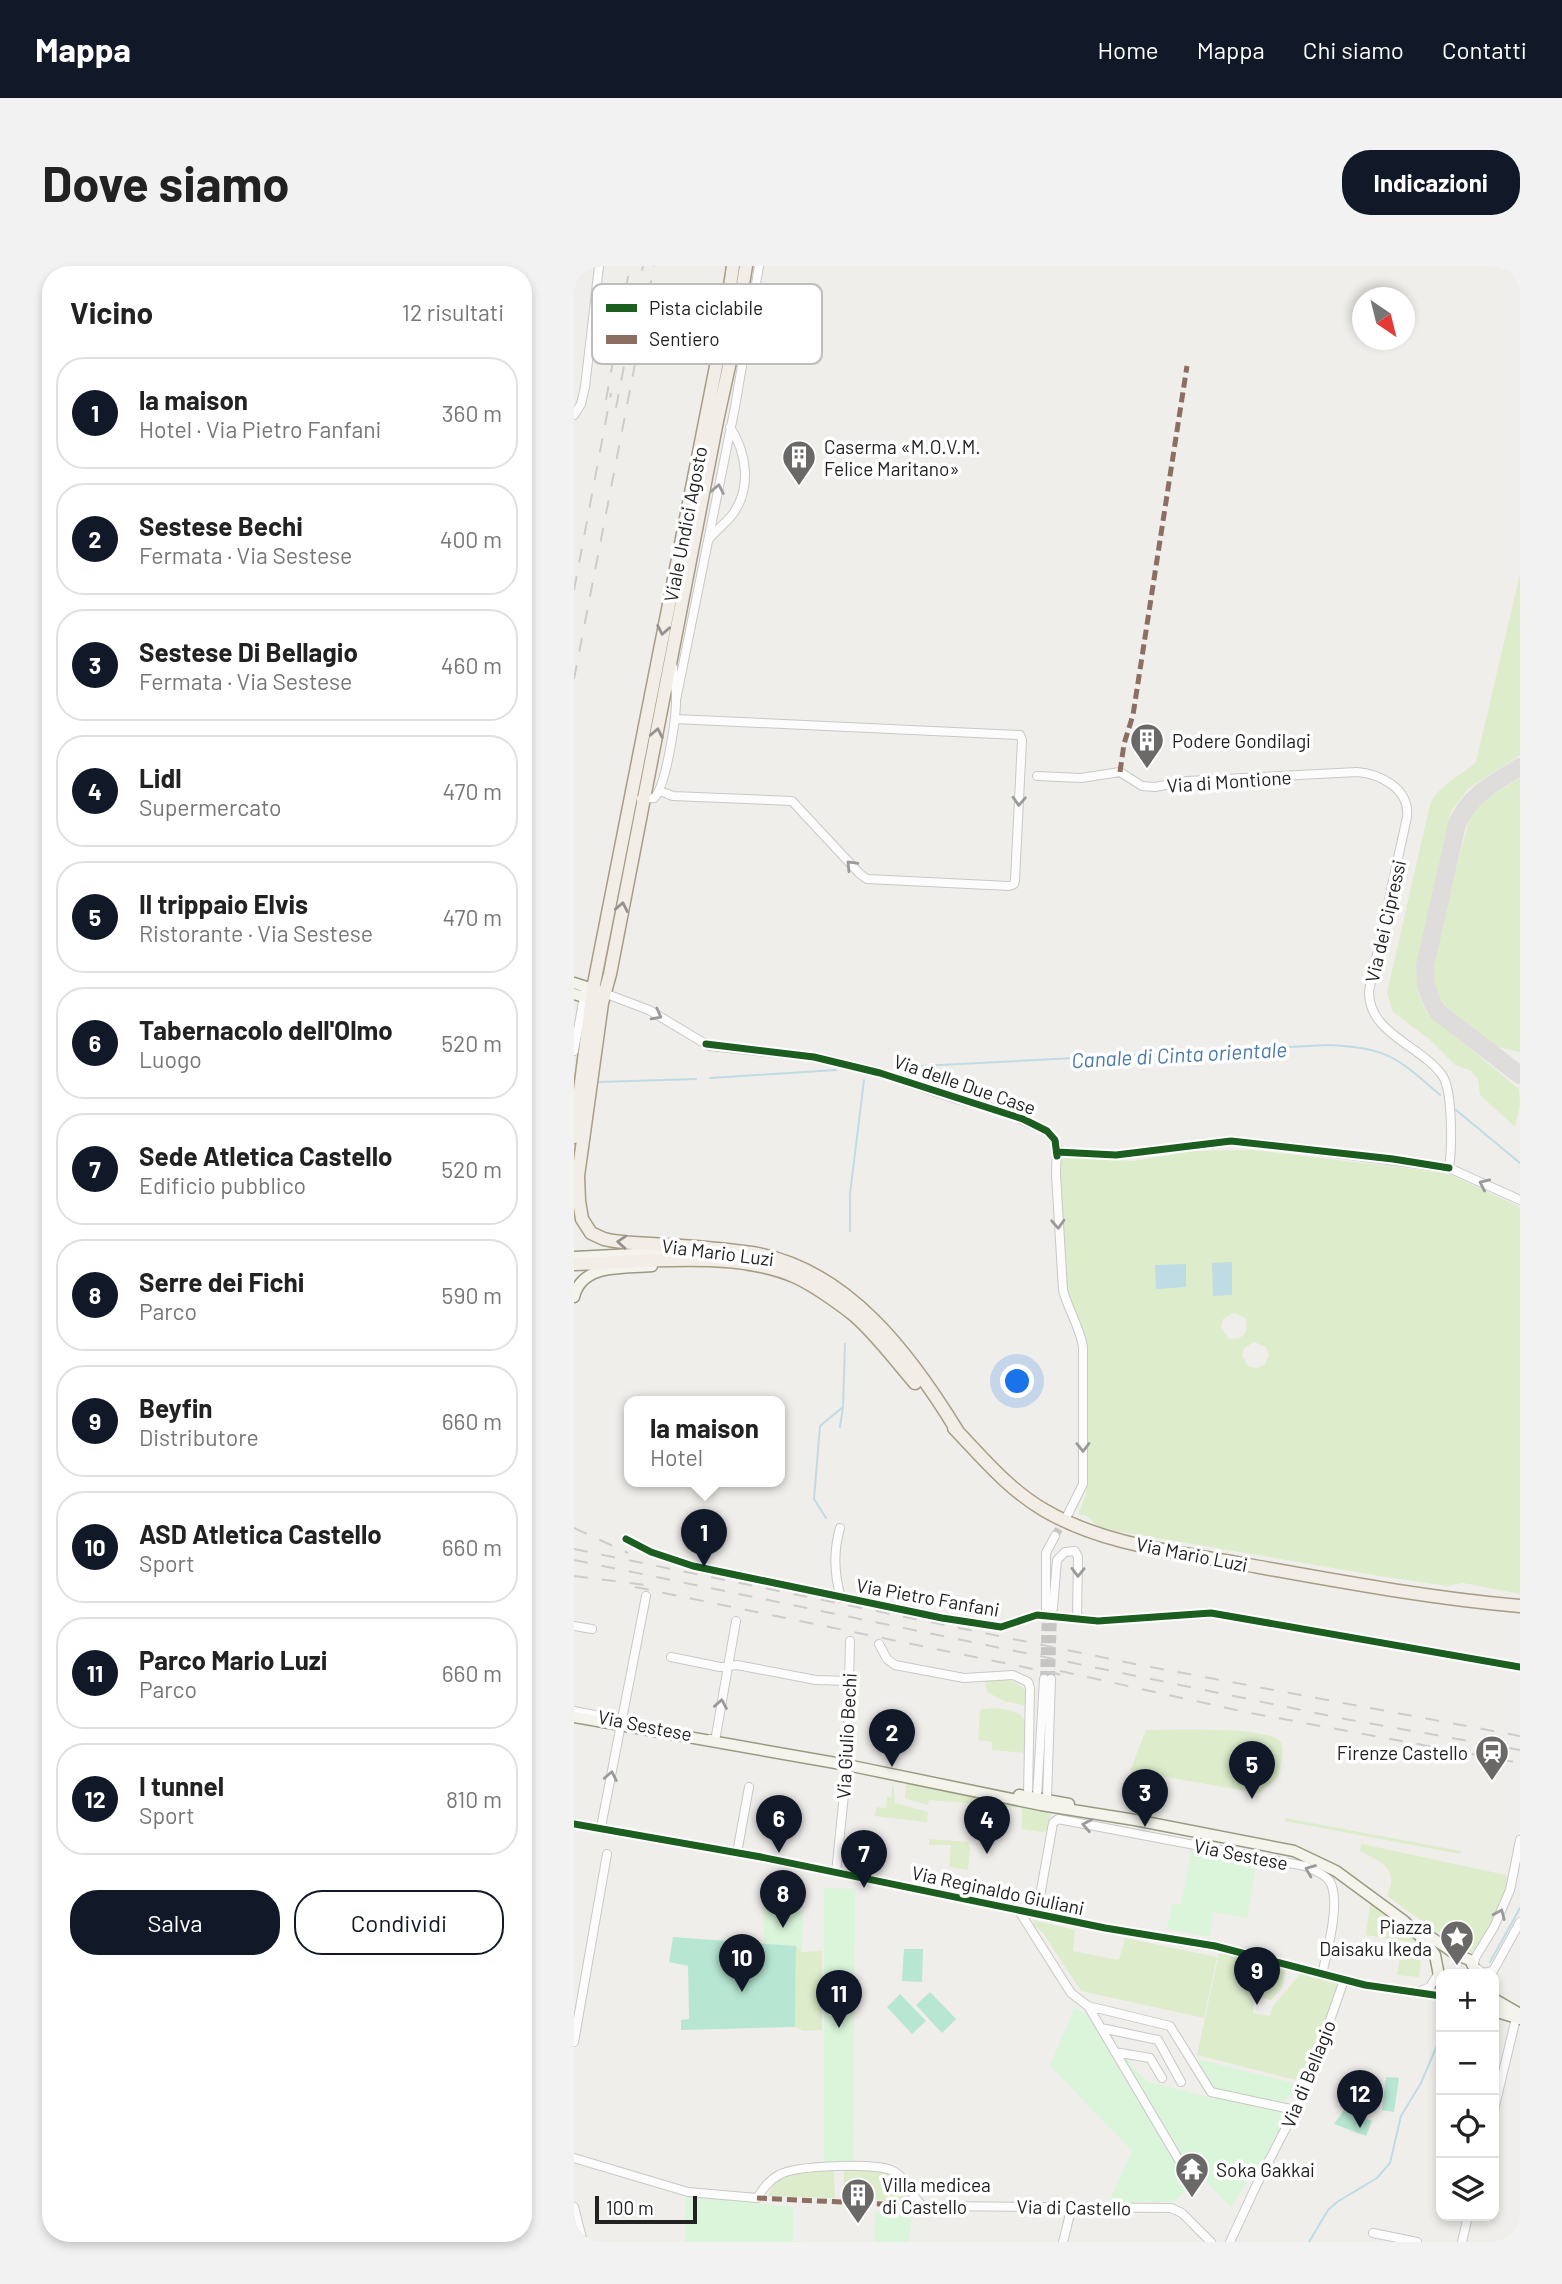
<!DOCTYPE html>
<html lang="it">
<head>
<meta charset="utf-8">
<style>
  :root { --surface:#fff; --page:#f2f2f2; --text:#222; --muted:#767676; --line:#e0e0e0; --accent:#111827 }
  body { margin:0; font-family:Barlow,sans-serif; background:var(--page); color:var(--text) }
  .controls { position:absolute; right:21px; bottom:21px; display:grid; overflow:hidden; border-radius:14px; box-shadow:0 4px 10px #0003 }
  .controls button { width:63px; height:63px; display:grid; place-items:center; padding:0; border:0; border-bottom:2px solid var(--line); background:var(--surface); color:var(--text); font:35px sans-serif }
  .compass { position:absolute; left:778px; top:21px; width:63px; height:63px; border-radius:50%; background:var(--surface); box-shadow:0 4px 10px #0003; rotate:145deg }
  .scale { position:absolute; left:21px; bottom:18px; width:102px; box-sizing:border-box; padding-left:7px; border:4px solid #222; border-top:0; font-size:19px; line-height:24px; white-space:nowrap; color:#222; -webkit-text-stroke:5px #fff; paint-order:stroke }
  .you { position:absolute; left:444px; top:1116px; width:24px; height:24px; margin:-18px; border:5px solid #fff; border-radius:50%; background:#1a73e8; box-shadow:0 0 0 10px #1a73e833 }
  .badge { display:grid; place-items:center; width:46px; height:46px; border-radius:50%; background:var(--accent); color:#fff; font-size:23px; font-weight:700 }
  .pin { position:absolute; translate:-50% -58px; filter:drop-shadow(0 2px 4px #0008) }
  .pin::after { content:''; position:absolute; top:37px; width:24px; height:21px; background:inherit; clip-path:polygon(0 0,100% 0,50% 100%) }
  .popup { position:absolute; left:50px; top:1130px; width:161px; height:91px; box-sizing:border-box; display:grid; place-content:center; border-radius:14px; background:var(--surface); filter:drop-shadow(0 2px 5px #0005); font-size:23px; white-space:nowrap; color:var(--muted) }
  .popup b { font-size:26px; color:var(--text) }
  .popup::after { content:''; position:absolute; left:50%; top:100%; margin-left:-14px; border:14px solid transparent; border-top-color:var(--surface) }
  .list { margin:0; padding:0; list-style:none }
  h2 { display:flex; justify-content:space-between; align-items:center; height:91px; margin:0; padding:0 28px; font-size:30px }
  h2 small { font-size:23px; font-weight:400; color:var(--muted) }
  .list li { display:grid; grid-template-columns:46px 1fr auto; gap:21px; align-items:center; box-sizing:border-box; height:112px; margin:0 14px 14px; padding:0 14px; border:2px solid var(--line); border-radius:28px }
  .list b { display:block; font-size:26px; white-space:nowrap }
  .list p { margin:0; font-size:23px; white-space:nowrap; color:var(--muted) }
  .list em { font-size:23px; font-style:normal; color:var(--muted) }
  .actions { display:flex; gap:14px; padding:21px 28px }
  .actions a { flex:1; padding:16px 0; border:2px solid var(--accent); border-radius:28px; text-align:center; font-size:24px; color:var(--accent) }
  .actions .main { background:var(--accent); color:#fff }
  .icon { flex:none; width:38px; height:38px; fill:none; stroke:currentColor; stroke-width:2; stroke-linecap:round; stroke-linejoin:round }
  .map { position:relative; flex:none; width:946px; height:1976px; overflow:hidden; border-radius:28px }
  header { display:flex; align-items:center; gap:42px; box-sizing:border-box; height:98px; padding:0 35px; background:var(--accent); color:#fff }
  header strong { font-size:33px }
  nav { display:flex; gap:38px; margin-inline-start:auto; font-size:24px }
  .intro { display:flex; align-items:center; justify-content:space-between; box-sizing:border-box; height:168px; padding:0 42px }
  h1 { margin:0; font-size:49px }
  .button { padding:18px 32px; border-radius:28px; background:var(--accent); color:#fff; font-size:24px; font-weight:700 }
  main { display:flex; gap:42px; padding:0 42px }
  aside { flex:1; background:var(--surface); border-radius:28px; box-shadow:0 4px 10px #0003 }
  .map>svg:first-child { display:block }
  .grass { fill:#ddeccb; fill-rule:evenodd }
  .park { fill:#daf5da }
  .pitch { fill:#b7e6d2 }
  .water { fill:#bfdbe3 }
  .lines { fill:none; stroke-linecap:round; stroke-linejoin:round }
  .stream { stroke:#bfdbe3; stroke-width:2 }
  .taxiway { stroke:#dedddc; stroke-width:18 }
  .minor-tunnel { stroke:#c7c5c3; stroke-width:8; stroke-dasharray:8 4; stroke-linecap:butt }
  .minor-casing { stroke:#c9c8c7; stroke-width:10 }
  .secondary-casing { stroke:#999a82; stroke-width:13 }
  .primary-casing { stroke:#a79c86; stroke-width:15 }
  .minor { stroke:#fdfcfc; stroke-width:8 }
  .secondary { stroke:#f4f4ed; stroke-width:10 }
  .primary { stroke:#f3ede7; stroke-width:12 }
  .rail { stroke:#ccc; stroke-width:2; stroke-dasharray:14 14; stroke-linecap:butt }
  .quiet { stroke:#8d6e63; stroke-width:5; stroke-dasharray:10 5; stroke-linecap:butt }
  .cycleway-casing { stroke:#fff; stroke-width:11 }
  .cycleway { stroke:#1b5e20; stroke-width:7 }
  .oneway { stroke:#9a9a9a }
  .oneway2 { stroke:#95928e }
  .labels { text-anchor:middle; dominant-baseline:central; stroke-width:7; stroke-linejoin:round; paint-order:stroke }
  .poi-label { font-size:19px; fill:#222; stroke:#fff; text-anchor:start }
  .street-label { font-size:19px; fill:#222; stroke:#fff }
  .water-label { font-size:21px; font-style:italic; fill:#4a7aab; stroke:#fff }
  .key { fill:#fff; stroke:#bdbdbd; stroke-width:2 }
  .key-label { font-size:19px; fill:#222 }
</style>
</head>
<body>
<header>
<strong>Mappa</strong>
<nav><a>Home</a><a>Mappa</a><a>Chi siamo</a><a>Contatti</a></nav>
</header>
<div class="intro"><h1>Dove siamo</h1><a class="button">Indicazioni</a></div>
<main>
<aside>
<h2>Vicino<small>12 risultati</small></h2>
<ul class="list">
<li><span class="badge">1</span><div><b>la maison</b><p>Hotel · Via Pietro Fanfani</p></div><em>360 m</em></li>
<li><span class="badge">2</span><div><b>Sestese Bechi</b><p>Fermata · Via Sestese</p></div><em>400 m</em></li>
<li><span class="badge">3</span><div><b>Sestese Di Bellagio</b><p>Fermata · Via Sestese</p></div><em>460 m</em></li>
<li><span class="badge">4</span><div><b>Lidl</b><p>Supermercato</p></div><em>470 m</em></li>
<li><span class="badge">5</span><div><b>Il trippaio Elvis</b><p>Ristorante · Via Sestese</p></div><em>470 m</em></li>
<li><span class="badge">6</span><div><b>Tabernacolo dell'Olmo</b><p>Luogo</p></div><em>520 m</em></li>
<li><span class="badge">7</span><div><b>Sede Atletica Castello</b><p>Edificio pubblico</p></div><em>520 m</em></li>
<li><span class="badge">8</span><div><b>Serre dei Fichi</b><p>Parco</p></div><em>590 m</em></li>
<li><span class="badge">9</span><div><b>Beyfin</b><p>Distributore</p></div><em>660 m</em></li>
<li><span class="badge">10</span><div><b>ASD Atletica Castello</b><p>Sport</p></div><em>660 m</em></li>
<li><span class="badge">11</span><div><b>Parco Mario Luzi</b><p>Parco</p></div><em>660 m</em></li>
<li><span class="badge">12</span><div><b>I tunnel</b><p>Sport</p></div><em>810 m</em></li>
</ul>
<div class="actions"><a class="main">Salva</a><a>Condividi</a></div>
</aside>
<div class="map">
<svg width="946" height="1976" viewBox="0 0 946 1976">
  <rect width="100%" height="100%" fill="#f0eeeb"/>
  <path class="grass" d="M946 308V489L895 522 877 545 842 703 844 726 852 746 945 823 946 838 941 861 906 829 904 813 897 805 881 799 855 773 819 746 813 727 856 538C867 517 885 511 902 496Z
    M946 512V786L923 781 875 743 865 732 859 713V693L895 553 902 539Z
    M679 884 873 907 946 941V1328L889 1317 873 1320 806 1310 525 1262 513 1250 504 1248 512 1229 513 1174 510 1067 498 1045 491 1021 486 894 489 891 559 895 620 885ZM660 1047 671 1052C677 1065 668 1076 654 1072L647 1061 649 1053ZM680 1076 692 1081 695 1089 691 1098 684 1102 675 1101 668 1090 670 1082Z
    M419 1413C435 1413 443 1415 454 1427L453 1440 430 1435 413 1426 411 1414Z
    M419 1442C456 1445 453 1454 452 1487L418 1484V1476L404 1474 406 1445 408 1443Z
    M572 1464C595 1464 692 1460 706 1475 712 1482 705 1503 704 1512L685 1527 556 1505Z
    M319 1516 321 1537 354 1546 353 1556 300 1550 303 1541 312 1542 313 1531H317Z
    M332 1518 452 1539 477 1546 473 1564 469 1566 448 1563V1542L355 1534 354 1539 333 1533 331 1532Z
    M711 1552 887 1585 886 1588 711 1555Z
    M355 1573 395 1576 394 1580 396 1581 394 1604 375 1601 377 1579H355Z
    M788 1578 932 1609C938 1623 913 1671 902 1683 898 1687 897 1686 891 1686L813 1630C826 1601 807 1597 785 1584Z
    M796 1637 849 1678 792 1669Z
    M459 1654 501 1664 499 1685 545 1694 551 1672 643 1691 630 1752 507 1725 469 1667 460 1660Z
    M828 1677 842 1679 840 1693 847 1695 845 1711 823 1709Z
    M222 1680 228 1686 248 1685V1764L229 1765 221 1761Z
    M645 1687 667 1692 679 1737V1747L696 1750 699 1740 727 1707 766 1716 730 1816 623 1789Z
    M683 1696 712 1703 708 1722 697 1734 682 1730 678 1710Z
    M302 1903C321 1907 333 1918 336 1936L270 1932V1904Z
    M226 1905H260L261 1932 194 1930C200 1914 212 1909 226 1905Z"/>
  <path class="park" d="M618 1583 683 1595 673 1652 639 1646 636 1671 593 1663 598 1638 607 1639Z
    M250 1622 281 1623 279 1901 250 1902Z
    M208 1631V1646L229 1645 228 1686 222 1680 190 1677 189 1632Z
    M500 1742 512 1747 572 1815 641 1833 619 1792 727 1819 724 1827 710 1834 713 1851 688 1902 682 1900 657 1942 627 1910 600 1936H535L558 1885 476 1800Z
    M112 1930 219 1941V1975L232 1976H111Z
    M337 1944 336 1976H300L301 1946Z"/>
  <path class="pitch" d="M99 1671 222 1680 221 1761 107 1764V1754L115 1753 114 1700 95 1696Z
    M330 1683H349L348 1716 328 1715Z
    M356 1726 382 1753 368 1767 342 1739Z
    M326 1728 352 1755 338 1768 313 1741Z
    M812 1811 825 1812 820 1846 808 1844Z
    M770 1844 798 1855 792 1870 760 1858Z"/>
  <path class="water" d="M658 996V1029L639 1030 638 997Z
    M612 998V1021L582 1023 581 999Z"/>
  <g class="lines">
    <path class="stream" d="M328 801 754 779C813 781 824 792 866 829
      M136 812 262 804
      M25 816 122 813
      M882 844 946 897
      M276 965V928L290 814
      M266 1161 269 1141
      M252 1252 240 1233 246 1160 269 1141 271 1078
      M916 1696 946 1642
      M735 1976 754 1944 763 1936 803 1912 816 1897 827 1850 847 1817 867 1770"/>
    <path class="taxiway" d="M946 501C920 517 895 529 883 558L851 700 852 720 859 738 864 746 946 809"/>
    <path class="minor-tunnel" d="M481 1270 492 1250
      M470 1413 472 1344
      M477 1413 479 1346"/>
    <g class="minor-casing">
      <path id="minor" d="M0 149 7 138 11 121 25 0
        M135 273C142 264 151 258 158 249 178 223 173 187 156 161
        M102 434 161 141 185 0
        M463 510 507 512 546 506 568 520 581 521 613 515 783 506C807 508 836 523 833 551L795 725C794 767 846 779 868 809 879 824 878 883 875 902
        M86 525 99 530 218 535 286 608 293 613 435 620 440 618 441 614 448 474 446 469 101 453
        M67 533 80 532C92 521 102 453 102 435 102 424 100 412 99 401
        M30 727 75 744 135 780 240 791 306 807 382 833 426 844 473 865 481 874 483 881 482 908 489 1024C494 1044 506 1061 509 1081V1218L494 1248
        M0 785 11 726
        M483 886 542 889 657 875 707 880 875 902 946 934
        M266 1262C259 1286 260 1308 267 1332
        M52 1273 77 1286 119 1300 368 1352 427 1361 463 1349 524 1355 637 1347 946 1401
        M479 1342 483 1294 491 1286 501 1285 504 1291 503 1353
        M472 1344V1287L481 1270
        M0 1360 18 1363
        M305 1378 313 1393 321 1399 390 1412 439 1409 454 1416 456 1422 454 1530
        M97 1391 146 1401 163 1399 242 1414 275 1415
        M0 1445 41 1453
        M136 1473 141 1475 162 1355
        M468 1532 463 1531 470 1413
        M469 1533 473 1532 477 1413
        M0 1558 187 1591 531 1662 641 1680 791 1719 867 1730
        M27 1561 72 1330
        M163 1587 175 1521
        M262 1607 273 1499 276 1375
        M445 1645 497 1727 514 1740 612 1906
        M463 1647 479 1557 484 1553 731 1600C739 1604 749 1607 755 1614 768 1633 753 1686 748 1708
        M900 1699 901 1692 920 1661 936 1624 946 1574
        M901 1701 909 1707 919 1705 946 1656
        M844 1726 856 1721 864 1708
        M514 1740 596 1760 637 1826 721 1844
        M527 1762 584 1774 607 1816
        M0 1776 33 1588
        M541 1786 576 1792 588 1812
        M920 1844 942 1752
        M0 1892 114 1926 183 1932C189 1923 195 1914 205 1909 221 1899 300 1897 317 1904 334 1911 336 1930 349 1940L597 1942 608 1947 637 1976
        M0 1941 9 1976
        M799 1967 843 1976
        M489 1976 498 1940
        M656 1976 682 1920 732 1823 770 1714
        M888 1976 894 1950"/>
    </g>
    <g class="secondary-casing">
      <path id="secondary" d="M0 717 25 725
        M0 728 14 732 17 737
        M0 991 120 985
        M0 1031C8 997 49 1003 78 1000
        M0 1451 273 1499 467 1539 561 1554 720 1585 762 1605 830 1655 851 1675 861 1689 867 1720
        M445 1529 495 1538
        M848 1665 883 1689 896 1694 903 1708
        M920 1733 946 1748
        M920 1745 946 1753"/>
    </g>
    <g class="primary-casing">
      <path id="primary" d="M172 0 157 91 143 155 36 708 28 737 4 910 5 935 8 953 17 967 30 973C45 977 61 977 77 978 110 980 145 982 178 987 273 1002 337 1089 384 1166
        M0 871 19 723 150 60 159 0
        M0 998C66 996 163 984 222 1011 243 1021 262 1035 280 1049 303 1069 321 1094 341 1117
        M380 1162C409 1192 434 1223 470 1244 531 1280 605 1286 674 1299 764 1315 854 1332 946 1340"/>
    </g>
    <use href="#minor" class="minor"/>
    <use href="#secondary" class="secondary"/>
    <use href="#primary" class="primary"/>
    <path class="rail" d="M32 134 56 0
      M42 142 69 0
      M0 324 37 127
      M0 413 80 0
      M0 1262 54 1287
      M0 1283 566 1399 946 1470
      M0 1294 771 1453 946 1484
      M0 1310 72 1319
      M61 1321 493 1410
      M486 1405 671 1446 946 1497"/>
    <path class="quiet" d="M546 506 550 478 559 449 613 100
      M183 1932 349 1940"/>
    <g class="cycleway-casing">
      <path id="cycleway" d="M132 778 240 791 306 807 449 853 473 865 481 874 483 890
        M483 886 542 889 657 875 819 893 875 902
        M52 1273 77 1286 119 1300 368 1352 427 1361 463 1349 524 1355 637 1347 946 1401
        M0 1558 187 1591 531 1662 641 1680 791 1719 867 1730"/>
    </g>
    <use href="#cycleway" class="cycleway"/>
  </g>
  <defs><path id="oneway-chevron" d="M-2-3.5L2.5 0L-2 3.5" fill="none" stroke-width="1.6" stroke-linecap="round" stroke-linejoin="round" transform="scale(1.75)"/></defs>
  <g class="oneway">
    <use href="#oneway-chevron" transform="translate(144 223) rotate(-79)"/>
    <use href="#oneway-chevron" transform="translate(445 535) rotate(93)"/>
    <use href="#oneway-chevron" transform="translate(277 599) rotate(-133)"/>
    <use href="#oneway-chevron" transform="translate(83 749) rotate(28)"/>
    <use href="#oneway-chevron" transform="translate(910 918) rotate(-155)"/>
    <use href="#oneway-chevron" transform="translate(484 958) rotate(87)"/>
    <use href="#oneway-chevron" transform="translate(509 1181) rotate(89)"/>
    <use href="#oneway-chevron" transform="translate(504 1306) rotate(91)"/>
    <use href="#oneway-chevron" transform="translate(147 1438) rotate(-80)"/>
    <use href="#oneway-chevron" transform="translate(37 1510) rotate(-79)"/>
    <use href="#oneway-chevron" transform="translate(513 1559) rotate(-169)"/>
    <use href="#oneway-chevron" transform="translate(736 1604) rotate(-158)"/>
    <use href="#oneway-chevron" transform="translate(926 1648) rotate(-66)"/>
  </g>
  <g class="oneway2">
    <use href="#oneway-chevron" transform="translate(89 364) rotate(101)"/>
    <use href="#oneway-chevron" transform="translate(83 467) rotate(-79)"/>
    <use href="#oneway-chevron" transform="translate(48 641) rotate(-79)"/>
    <use href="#oneway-chevron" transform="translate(48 976) rotate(-176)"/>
  </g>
  <defs>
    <g id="building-pin" transform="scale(1.75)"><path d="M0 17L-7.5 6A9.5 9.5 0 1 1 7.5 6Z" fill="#6a6968" stroke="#fff"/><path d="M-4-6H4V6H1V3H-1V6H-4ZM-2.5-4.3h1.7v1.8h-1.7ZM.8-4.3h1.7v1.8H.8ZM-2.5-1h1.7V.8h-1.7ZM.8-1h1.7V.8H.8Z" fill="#fff"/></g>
    <g id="station-pin" transform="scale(1.75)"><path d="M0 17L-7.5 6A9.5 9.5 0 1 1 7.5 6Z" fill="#6a6968" stroke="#fff"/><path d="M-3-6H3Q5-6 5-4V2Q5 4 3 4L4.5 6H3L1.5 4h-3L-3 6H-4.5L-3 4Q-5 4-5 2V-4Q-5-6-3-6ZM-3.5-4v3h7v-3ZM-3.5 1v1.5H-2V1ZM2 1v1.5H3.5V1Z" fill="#fff"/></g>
    <g id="sight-pin" transform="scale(1.75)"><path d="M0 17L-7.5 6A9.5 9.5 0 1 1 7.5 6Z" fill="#6a6968" stroke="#fff"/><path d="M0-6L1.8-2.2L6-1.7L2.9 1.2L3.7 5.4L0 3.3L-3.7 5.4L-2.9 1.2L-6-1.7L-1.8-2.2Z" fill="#fff"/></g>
    <g id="temple-pin" transform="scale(1.75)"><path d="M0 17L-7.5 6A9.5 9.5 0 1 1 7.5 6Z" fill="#6a6968" stroke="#fff"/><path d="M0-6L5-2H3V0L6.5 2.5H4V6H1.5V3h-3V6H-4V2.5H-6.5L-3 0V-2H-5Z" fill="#fff"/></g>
  </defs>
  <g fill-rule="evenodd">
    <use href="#building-pin" x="225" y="191"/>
    <use href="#building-pin" x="573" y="474"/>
    <use href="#station-pin" x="918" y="1486"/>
    <use href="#sight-pin" x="883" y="1671"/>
    <use href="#temple-pin" x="618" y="1903"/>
    <use href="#building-pin" x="284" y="1929"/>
  </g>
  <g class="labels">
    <g class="poi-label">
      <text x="250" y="180">Caserma «M.O.V.M.<tspan x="250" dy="22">Felice Maritano»</tspan></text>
      <text x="598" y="474">Podere Gondilagi</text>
      <text x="894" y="1486" text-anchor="end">Firenze Castello</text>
      <text x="858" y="1660" text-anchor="end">Piazza<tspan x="858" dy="22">Daisaku Ikeda</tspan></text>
      <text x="642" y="1903">Soka Gakkai</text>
      <text x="308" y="1918">Villa medicea<tspan x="308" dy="22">di Castello</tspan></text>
    </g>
    <g class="street-label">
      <text transform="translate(111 258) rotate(-79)">Viale Undici Agosto</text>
      <text transform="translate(655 515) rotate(-4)">Via di Montione</text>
      <text transform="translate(811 655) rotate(-77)">Via dei Cipressi</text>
      <text transform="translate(391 818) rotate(19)">Via delle Due Case</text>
      <text transform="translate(144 986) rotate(7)">Via Mario Luzi</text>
      <text transform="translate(618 1288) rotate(11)">Via Mario Luzi</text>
      <text transform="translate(354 1331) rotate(10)">Via Pietro Fanfani</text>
      <text transform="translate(71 1459) rotate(11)">Via Sestese</text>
      <text transform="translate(272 1470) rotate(-87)">Via Giulio Bechi</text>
      <text transform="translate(667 1588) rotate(11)">Via Sestese</text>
      <text transform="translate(424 1624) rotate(12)">Via Reginaldo Giuliani</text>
      <text transform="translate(734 1808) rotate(-68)">Via di Bellagio</text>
      <text transform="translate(500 1941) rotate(1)">Via di Castello</text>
    </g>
    <g class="water-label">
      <text transform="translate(605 788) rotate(-3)">Canale di Cinta orientale</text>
    </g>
  </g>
  <rect x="18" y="18" width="230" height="80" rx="10" class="key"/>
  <rect x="32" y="38" width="31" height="8" fill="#1b5e20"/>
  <rect x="32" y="69" width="31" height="9" fill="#8d6e63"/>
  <g class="key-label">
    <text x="75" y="49">Pista ciclabile</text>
    <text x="75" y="80">Sentiero</text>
  </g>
</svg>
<div class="controls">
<button>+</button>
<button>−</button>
<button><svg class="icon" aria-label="locate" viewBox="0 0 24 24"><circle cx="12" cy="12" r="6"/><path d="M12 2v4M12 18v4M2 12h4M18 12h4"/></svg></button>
<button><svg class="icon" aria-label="layers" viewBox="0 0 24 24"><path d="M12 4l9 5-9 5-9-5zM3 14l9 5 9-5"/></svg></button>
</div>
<svg class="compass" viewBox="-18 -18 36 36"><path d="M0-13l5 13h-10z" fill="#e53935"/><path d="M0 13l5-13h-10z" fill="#767676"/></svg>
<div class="scale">100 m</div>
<div class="you"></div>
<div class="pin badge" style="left:130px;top:1301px">1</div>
<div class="popup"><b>la maison</b>Hotel</div>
<div class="pin badge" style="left:318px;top:1501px">2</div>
<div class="pin badge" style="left:571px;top:1561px">3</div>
<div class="pin badge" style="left:413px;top:1588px">4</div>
<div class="pin badge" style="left:678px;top:1533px">5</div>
<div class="pin badge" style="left:205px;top:1587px">6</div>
<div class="pin badge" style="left:290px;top:1622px">7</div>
<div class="pin badge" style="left:209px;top:1662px">8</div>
<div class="pin badge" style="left:683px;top:1739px">9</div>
<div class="pin badge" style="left:168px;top:1726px">10</div>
<div class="pin badge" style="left:265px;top:1762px">11</div>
<div class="pin badge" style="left:786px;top:1862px">12</div>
</div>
</main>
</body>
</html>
